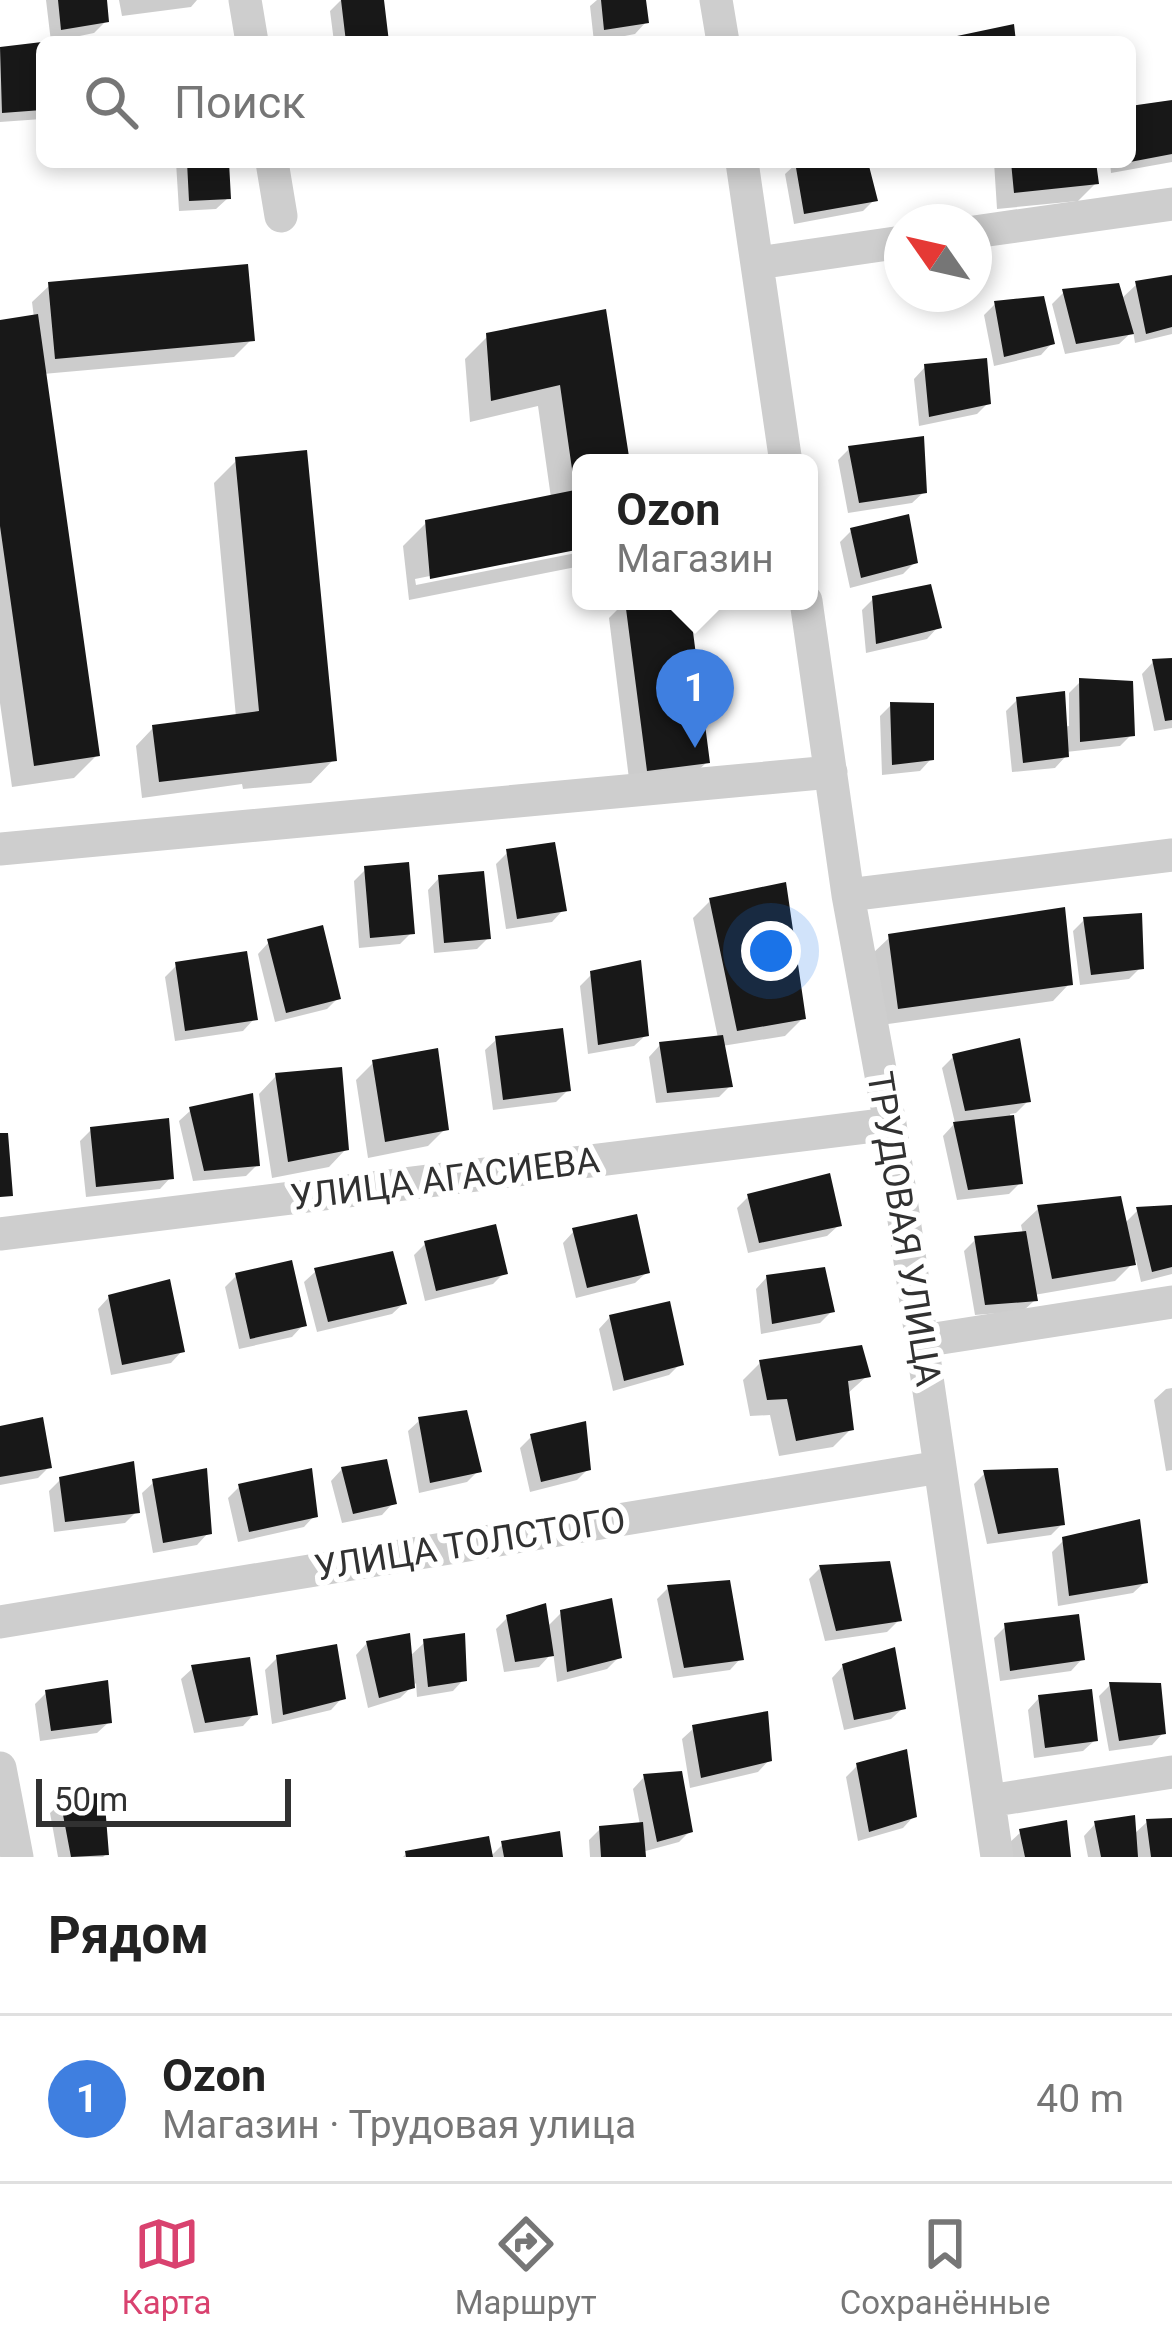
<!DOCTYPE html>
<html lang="ru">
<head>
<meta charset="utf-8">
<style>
  :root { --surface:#fff; --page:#f6f6f6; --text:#222; --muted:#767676; --line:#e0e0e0; --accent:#d9426f }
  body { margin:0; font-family:Roboto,sans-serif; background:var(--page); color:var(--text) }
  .compass { position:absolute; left:884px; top:204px; width:108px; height:108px; border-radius:50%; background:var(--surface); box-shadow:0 6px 18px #0003; rotate:304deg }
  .scale { position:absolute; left:36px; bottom:30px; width:255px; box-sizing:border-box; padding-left:12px; border:6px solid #313131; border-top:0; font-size:33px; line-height:42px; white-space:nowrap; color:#313131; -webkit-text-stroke:9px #fff; paint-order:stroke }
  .you { position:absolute; left:771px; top:951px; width:42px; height:42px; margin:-30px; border:9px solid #fff; border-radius:50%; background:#1a73e8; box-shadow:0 0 0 18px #1a73e833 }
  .badge { display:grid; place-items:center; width:78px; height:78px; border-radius:50%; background:var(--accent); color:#fff; font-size:39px; font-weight:700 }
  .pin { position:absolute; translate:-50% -99px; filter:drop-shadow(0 3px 6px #0008) }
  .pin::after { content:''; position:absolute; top:63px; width:42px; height:36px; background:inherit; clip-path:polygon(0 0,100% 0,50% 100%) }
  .popup { position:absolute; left:572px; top:454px; width:246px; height:156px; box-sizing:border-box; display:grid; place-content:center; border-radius:18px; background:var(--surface); filter:drop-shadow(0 3px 9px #0005); font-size:39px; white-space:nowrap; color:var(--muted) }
  .popup b { font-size:45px; color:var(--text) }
  .popup::after { content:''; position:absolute; left:50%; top:100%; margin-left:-24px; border:24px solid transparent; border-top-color:var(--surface) }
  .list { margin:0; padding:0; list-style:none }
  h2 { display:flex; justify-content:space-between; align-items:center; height:156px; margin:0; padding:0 48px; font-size:51px }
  h2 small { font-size:39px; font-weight:400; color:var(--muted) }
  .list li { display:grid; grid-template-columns:78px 1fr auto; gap:36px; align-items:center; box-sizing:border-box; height:168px; padding:0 48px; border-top:3px solid var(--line) }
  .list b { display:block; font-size:45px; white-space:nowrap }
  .list p { margin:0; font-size:39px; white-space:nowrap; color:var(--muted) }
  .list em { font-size:39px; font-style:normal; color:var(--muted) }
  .icon { flex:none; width:66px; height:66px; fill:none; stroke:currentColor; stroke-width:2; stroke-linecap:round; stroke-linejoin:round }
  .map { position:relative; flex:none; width:1172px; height:1857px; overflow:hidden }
  .search { position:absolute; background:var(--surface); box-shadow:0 6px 18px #0003; left:36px; right:36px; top:36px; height:132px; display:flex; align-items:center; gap:30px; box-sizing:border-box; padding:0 42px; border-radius:18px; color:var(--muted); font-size:45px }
  .sheet { height:324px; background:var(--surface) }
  nav { display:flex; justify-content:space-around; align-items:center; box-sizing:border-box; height:168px; border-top:3px solid var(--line); background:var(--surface); font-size:33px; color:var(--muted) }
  nav a { display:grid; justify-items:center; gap:6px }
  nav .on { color:var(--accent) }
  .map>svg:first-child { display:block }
  .shadow { fill:#0003 }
  .building { fill:#181818 }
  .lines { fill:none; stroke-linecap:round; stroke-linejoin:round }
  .street { stroke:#cecece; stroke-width:33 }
  .labels { text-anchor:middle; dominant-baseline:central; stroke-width:12; stroke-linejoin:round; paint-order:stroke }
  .street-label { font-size:36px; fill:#313131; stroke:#fff }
</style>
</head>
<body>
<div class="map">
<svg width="1172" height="1857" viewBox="0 0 1172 1857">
  <rect width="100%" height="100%" fill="#fff"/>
  <path class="shadow" d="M46 0H104L106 21 94 33 51 42Z
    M119 0H197L191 7 122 16Z
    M341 0H381L386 42H334L330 11Z
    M597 0H643L646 22 635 34 594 42 590 6Z
    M42 45V119L0 122V50Z
    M1172 103V162L1111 173 1110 162H1130V109Z
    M176 162H226L228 198 216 209 179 211Z
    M324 162H382L377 168H324Z
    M865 162 874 200 863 211 794 224 785 174 797 163Z
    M994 162H1093L1096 183 1078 201 997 209Z
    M1172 278V334L1135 343 1133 331 1119 344 1065 354 1052 304 1064 292 1121 299 1137 284Z
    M50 285 252 339 234 357 43 374 97 755 74 778 12 787 0 703V323L34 318 32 302Z
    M995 304 1052 343 1041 355 994 366 984 315Z
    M604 313 627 463H581V546L415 579 416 585 581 552V566L409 600 403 546 426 523 551 498 538 406 470 422 465 359 488 336Z
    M925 367 988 403 977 414 919 426 914 379Z
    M849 449 924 492 912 503 848 513 838 460Z
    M237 460 333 760 311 783 243 789 242 784 142 798 136 746 153 728 236 717 214 483Z
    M852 530 915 562 903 574 850 588 840 542Z
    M874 598 938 627 927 639 866 653 862 610Z
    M626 601H686L707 762 689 779 630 787 609 618Z
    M1172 661V728L1154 731 1142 674 1153 662Z
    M1081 681 1132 734 1120 746 1066 752V756L1055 768 1012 772 1006 711 1017 700 1064 727 1069 726V693Z
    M891 705 931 759 920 771 882 775 880 716Z
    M508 852 563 910 552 922 506 929 496 864Z
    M366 869 411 933 400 944 359 948 354 881Z
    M439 878 488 938 477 949 434 953 428 890Z
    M710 901 803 1018 785 1036 722 1046 730 1086 719 1097 656 1103 649 1057 660 1045 718 1038 693 918Z
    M1084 920 1141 967 1129 979 1080 985 1073 931Z
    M890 937 1070 983 1053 1001 881 1025 872 954Z
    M269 942 338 998 327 1009 275 1022 258 954Z
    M177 965 254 1019 243 1031 175 1041 165 977Z
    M592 974 646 1035 634 1046 588 1054 580 986Z
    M497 1039 568 1090 556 1102 493 1110 485 1050Z
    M953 1057 1028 1101 1016 1113 1010 1114 1020 1183 1009 1194 957 1200 943 1136 955 1123 942 1068Z
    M373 1063 446 1128 428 1146 368 1158 356 1080Z
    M276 1076 346 1149 329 1167 272 1178 259 1094Z
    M191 1110 257 1165 246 1176 193 1181 179 1121Z
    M91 1130 171 1177 160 1189 86 1197 80 1141Z
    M748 1197 839 1225 827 1236 748 1253 737 1208Z
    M1039 1208 1124 1224 1138 1210 1172 1208V1274L1141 1282 1136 1260 1115 1281 1034 1295 1035 1300 1023 1311 975 1315 964 1251 976 1239 1023 1234 1021 1225Z
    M574 1231 647 1272 635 1283 576 1298 563 1243Z
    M425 1244 504 1273 493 1284 425 1301 414 1255Z
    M316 1271 404 1303 392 1314 317 1332 304 1282Z
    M237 1275 303 1325 292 1337 239 1349 225 1287Z
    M767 1277 832 1311 820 1323 761 1334 756 1289Z
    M109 1297 182 1351 171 1363 111 1375 98 1309Z
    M610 1317 680 1364 669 1375 613 1391 599 1329Z
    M761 1362 867 1376 847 1394 851 1429 833 1447 779 1456 770 1415 750 1416 743 1380Z
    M1172 1388V1470L1166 1471 1154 1400 1166 1389Z
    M420 1420 478 1471 467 1482 419 1493 408 1431Z
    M0 1429 49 1467 38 1478 0 1485Z
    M531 1437 588 1469 577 1480 530 1492 520 1448Z
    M342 1469 393 1503 382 1515 342 1523 331 1481Z
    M985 1473 1062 1524 1051 1535 987 1544 974 1484Z
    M60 1480 136 1512 125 1523 54 1532 49 1491Z
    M154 1482 208 1533 197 1545 153 1553 142 1493Z
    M240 1486 315 1515 304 1527 238 1542 228 1498Z
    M1064 1540 1145 1582 1133 1593 1058 1606 1052 1552Z
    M820 1568 899 1620 887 1632 825 1641 809 1579Z
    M668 1588 741 1658 730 1670 673 1678 657 1599Z
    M562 1612 619 1657 607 1669 557 1682 553 1652 539 1667 504 1672 496 1629 507 1618 546 1628Z
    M1006 1626 1082 1659 1071 1671 1000 1681 994 1638Z
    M425 1642 464 1679 453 1691 417 1697 416 1683 400 1698 368 1708 356 1655 367 1643 409 1657Z
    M277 1658 342 1698 331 1710 272 1724 265 1670Z
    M843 1666 903 1708 891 1719 844 1730 832 1678Z
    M193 1668 254 1714 243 1726 194 1733 181 1679Z
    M1110 1685 1163 1733 1152 1745 1109 1751 1099 1696Z
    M46 1693 109 1722 97 1733 40 1741 35 1704Z
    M1039 1698 1095 1740 1083 1751 1034 1758 1028 1710Z
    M694 1728 769 1760 758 1772 690 1788 682 1739Z
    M857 1766 914 1816 903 1828 858 1841 846 1777Z
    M644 1777 690 1831 679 1842 642 1852 643 1857H590L589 1840 600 1829 640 1825 633 1789Z
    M62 1802 106 1854 103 1857H58L50 1813Z
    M1172 1821V1857H1088L1084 1836 1095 1824 1133 1835 1147 1822Z
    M1021 1832 1068 1857H1012L1009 1843Z
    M503 1844 560 1857H403L407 1853 490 1857Z"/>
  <path class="building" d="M58 0H107L109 22 61 30Z
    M341 0H384L389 42H346Z
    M601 0H646L649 23 604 30Z
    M1014 24 1016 42H938V40Z
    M42 42V110L2 113 0 47Z
    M1172 100V154L1130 162V106Z
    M187 162H229L231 199 189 201Z
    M795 162H868L878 201 804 214Z
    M1011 162H1096L1099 184 1014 193Z
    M248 264 255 341 55 359 48 282Z
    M1172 275V327L1146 334 1135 281Z
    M1119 283 1134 334 1076 344 1062 289Z
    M1044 296 1055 344 1004 357 994 301Z
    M606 309 630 463H581V549L430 579 425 520 575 490 560 385 491 401 486 333Z
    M38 314 100 756 34 766 0 526V320Z
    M987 358 991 404 929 417 924 364Z
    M924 436 927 493 859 503 848 446Z
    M307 450 337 761 159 782 152 725 259 711 235 457Z
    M909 514 918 563 861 578 850 528Z
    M931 584 942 628 876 644 872 596Z
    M625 601H689L710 763 647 771Z
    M1172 658V720L1165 721 1152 659Z
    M1079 678 1133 681 1135 736 1080 742Z
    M1065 691 1069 757 1023 763 1016 697Z
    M890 702 934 703V760L892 765Z
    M555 842 567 911 517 919 506 849Z
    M409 862 415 934 370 938 364 866Z
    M484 871 491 939 444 943 438 875Z
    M786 882 806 1019 737 1031 709 898Z
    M1065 907 1073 985 898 1009 888 934Z
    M1142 913 1144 969 1091 975 1083 917Z
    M323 925 341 999 286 1013 267 939Z
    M247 951 258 1020 185 1031 175 962Z
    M641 960 649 1036 598 1045 590 971Z
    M563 1028 571 1091 503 1100 495 1036Z
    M723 1035 733 1087 667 1093 659 1042Z
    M1020 1038 1031 1102 965 1111 952 1054Z
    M438 1048 449 1130 385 1142 372 1060Z
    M342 1067 349 1150 288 1162 275 1073Z
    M253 1093 260 1166 204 1171 189 1107Z
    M1014 1115 1023 1184 968 1190 953 1122Z
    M169 1118 174 1179 96 1187 90 1127Z
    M0 1133H8L13 1196 0 1197Z
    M830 1173 842 1226 759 1243 747 1194Z
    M1121 1196 1136 1265 1052 1279 1037 1205Z
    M1172 1205V1267L1152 1272 1136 1207Z
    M637 1214 650 1273 587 1288 572 1228Z
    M496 1224 508 1274 436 1291 424 1241Z
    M1026 1231 1038 1301 985 1305 974 1236Z
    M393 1251 407 1304 328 1322 314 1268Z
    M292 1260 307 1326 250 1339 235 1273Z
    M825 1267 835 1312 772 1324 766 1275Z
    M170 1279 185 1352 122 1365 108 1295Z
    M670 1301 684 1365 624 1381 609 1315Z
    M862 1345 871 1377 848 1381 854 1430 796 1441 787 1399 767 1400 759 1360Z
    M467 1410 482 1472 430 1483 418 1417Z
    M43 1417 52 1468 0 1477V1426Z
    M586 1421 591 1470 541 1482 530 1434Z
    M387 1459 397 1504 353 1514 341 1467Z
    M134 1461 140 1513 65 1522 59 1477Z
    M207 1468 212 1534 163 1543 152 1479Z
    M312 1468 318 1517 249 1532 238 1484Z
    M1058 1468 1065 1525 998 1534 983 1470Z
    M1140 1519 1148 1583 1069 1596 1062 1537Z
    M890 1561 902 1621 836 1631 819 1565Z
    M730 1580 744 1660 684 1668 667 1585Z
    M612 1598 622 1658 567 1672 560 1610Z
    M546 1603 554 1656 515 1662 506 1615Z
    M1079 1614 1085 1660 1010 1671 1004 1623Z
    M410 1633 415 1688 379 1698 366 1641Z
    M465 1633 467 1681 428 1687 423 1639Z
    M337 1644 346 1699 283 1715 276 1655Z
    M895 1647 906 1709 854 1720 842 1664Z
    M250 1657 258 1715 205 1723 191 1665Z
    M108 1680 112 1723 51 1731 45 1690Z
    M1109 1682 1161 1683 1166 1734 1119 1741Z
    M1092 1689 1098 1741 1045 1748 1038 1695Z
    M768 1711 772 1761 701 1778 692 1725Z
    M907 1749 917 1817 869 1832 856 1763Z
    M682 1771 693 1832 657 1842 643 1774Z
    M104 1792 109 1855 71 1857 60 1799Z
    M1135 1815 1138 1857H1101L1094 1821Z
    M1172 1818V1857H1151L1146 1819Z
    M1067 1820 1071 1857H1025L1019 1829Z
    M643 1822 646 1857H601L599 1826Z
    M560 1831 563 1857H504L501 1841Z
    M489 1836 493 1857H406L405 1851Z"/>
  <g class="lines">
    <path class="street" d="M245 0 252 42
      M716 0 723 42
      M272 162 281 216
      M742 162 786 463
      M974 232 1172 204
      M758 263 902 242
      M806 601 848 895 890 1124 997 1857
      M0 849 831 772
      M848 895 1172 855
      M0 1234 890 1124
      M922 1341 1172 1302
      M0 1622 940 1467
      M0 1768 17 1857
      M989 1801 1172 1772"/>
  </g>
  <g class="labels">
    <g class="street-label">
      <text transform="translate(445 1179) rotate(-7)">УЛИЦА АГАСИЕВА</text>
      <text transform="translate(904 1229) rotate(81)">ТРУДОВАЯ УЛИЦА</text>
      <text transform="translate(470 1544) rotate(-9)">УЛИЦА ТОЛСТОГО</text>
    </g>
  </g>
</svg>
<svg class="compass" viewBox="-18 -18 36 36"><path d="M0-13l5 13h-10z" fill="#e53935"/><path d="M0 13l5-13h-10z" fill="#767676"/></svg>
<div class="scale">50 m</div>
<div class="you"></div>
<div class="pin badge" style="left:695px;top:748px;background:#3f7fe0">1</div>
<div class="popup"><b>Ozon</b>Магазин</div>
<div class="search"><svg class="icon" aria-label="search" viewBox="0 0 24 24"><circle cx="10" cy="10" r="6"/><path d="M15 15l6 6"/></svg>Поиск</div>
</div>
<section class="sheet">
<h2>Рядом<small></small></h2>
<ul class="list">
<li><span class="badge" style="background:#3f7fe0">1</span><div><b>Ozon</b><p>Магазин · Трудовая улица</p></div><em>40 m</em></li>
</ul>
</section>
<nav>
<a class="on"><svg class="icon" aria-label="map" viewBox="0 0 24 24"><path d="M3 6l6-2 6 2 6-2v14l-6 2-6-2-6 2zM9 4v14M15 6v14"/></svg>Карта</a>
<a><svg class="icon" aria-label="directions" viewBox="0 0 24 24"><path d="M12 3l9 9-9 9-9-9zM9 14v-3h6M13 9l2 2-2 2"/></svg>Маршрут</a>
<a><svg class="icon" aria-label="saved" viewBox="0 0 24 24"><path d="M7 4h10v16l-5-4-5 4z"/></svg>Сохранённые</a>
</nav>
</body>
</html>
